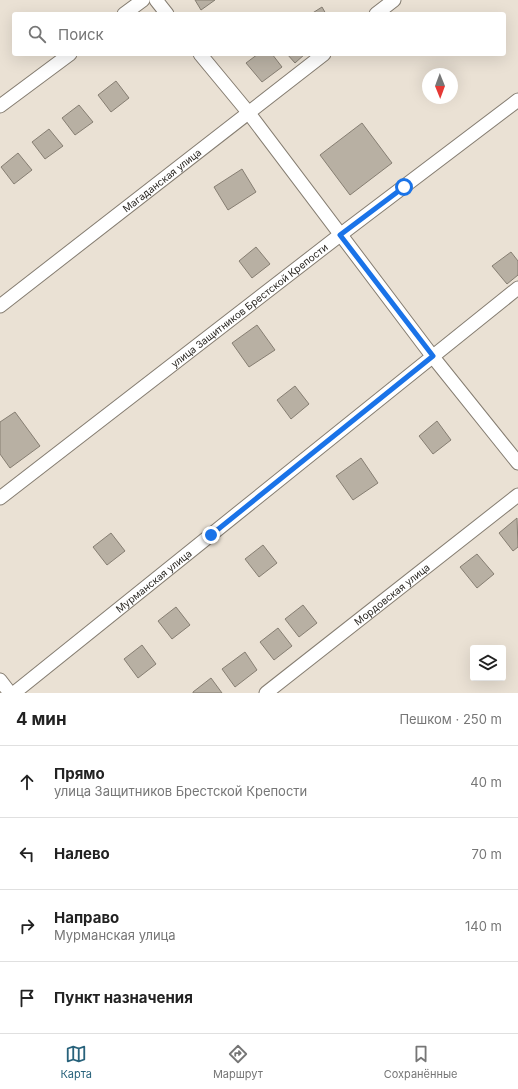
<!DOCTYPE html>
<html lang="ru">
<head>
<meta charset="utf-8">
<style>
  :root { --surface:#fff; --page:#f6f6f6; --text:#222; --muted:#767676; --line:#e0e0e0; --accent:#28627b }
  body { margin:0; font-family:Inter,sans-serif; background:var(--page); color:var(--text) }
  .controls { position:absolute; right:12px; bottom:12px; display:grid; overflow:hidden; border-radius:4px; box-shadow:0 4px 16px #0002 }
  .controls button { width:36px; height:36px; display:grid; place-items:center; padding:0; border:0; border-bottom:1px solid var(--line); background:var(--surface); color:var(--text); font:20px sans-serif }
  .compass { position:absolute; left:422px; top:68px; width:36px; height:36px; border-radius:50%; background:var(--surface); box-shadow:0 4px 16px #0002; rotate:179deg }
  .stop { position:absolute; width:12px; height:12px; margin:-9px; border:3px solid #1a73e8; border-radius:50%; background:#fff }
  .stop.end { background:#1a73e8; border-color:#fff; box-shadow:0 1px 4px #0008 }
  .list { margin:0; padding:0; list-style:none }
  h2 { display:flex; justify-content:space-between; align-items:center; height:52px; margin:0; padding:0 16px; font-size:17px }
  h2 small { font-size:13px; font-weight:400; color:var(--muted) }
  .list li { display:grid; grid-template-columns:26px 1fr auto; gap:12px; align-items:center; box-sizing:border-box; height:72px; padding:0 16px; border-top:1px solid var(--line) }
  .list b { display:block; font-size:15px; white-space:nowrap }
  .list p { margin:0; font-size:13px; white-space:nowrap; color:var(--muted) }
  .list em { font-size:13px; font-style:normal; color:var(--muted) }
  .icon { flex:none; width:22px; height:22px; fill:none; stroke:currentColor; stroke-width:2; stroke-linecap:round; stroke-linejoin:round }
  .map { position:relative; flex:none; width:518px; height:693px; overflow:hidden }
  .search { position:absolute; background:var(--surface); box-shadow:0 4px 16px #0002; left:12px; right:12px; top:12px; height:44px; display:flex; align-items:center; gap:10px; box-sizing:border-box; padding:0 14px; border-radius:4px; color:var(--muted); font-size:15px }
  .sheet { height:340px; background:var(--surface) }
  nav { display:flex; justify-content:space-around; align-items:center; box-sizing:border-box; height:56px; border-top:1px solid var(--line); background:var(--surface); font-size:11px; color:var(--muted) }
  nav a { display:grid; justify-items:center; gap:2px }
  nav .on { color:var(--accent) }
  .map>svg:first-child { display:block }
  .building { fill:#b8b0a3; stroke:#867e72 }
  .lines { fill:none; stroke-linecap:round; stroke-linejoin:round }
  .street-casing { stroke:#857d71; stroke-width:15 }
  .street { stroke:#fff; stroke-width:13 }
  .route { stroke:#1a73e8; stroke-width:5 }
  .labels { text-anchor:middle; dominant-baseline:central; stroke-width:3; stroke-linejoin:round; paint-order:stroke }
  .street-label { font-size:10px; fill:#2a2722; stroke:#eae1d4 }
</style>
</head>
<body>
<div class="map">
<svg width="518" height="693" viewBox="0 0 518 693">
  <rect width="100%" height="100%" fill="#eae1d4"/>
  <path class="building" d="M195 0H215L201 10Z
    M322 7 326 14H311Z
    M258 54H272L282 67 262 82 246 63Z
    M287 54H305L295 63Z
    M116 81 129 98 111 112 98 95Z
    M79 105 93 122 75 135 62 118Z
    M362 123 392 163 350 195 320 155Z
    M49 129 63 146 45 159 32 142Z
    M18 153 32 170 14 184 1 167Z
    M242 169 256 192 228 210 214 187Z
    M256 247 270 264 252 278 239 261Z
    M511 252 518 261V275L507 284 492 266Z
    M257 325 275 350 249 367 232 343Z
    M295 386 309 404 291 419 277 400Z
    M15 412 40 446 10 468 0 454V422Z
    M437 421 451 440 433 454 419 436Z
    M361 458 378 483 353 500 336 476Z
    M517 518 518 547 513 551 499 533Z
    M111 533 125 551 107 565 93 547Z
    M263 545 277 563 259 577 245 559Z
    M477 554 494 574 477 588 460 567Z
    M303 605 317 623 299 637 285 619Z
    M176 607 190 625 172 639 158 621Z
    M278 628 292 646 274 660 260 642Z
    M142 645 156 664 138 678 124 659Z
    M245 652 257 670 235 687 222 669Z
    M211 678 222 693H193V692Z"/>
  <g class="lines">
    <g class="street-casing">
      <g id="street">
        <path d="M156 0 167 14"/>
        <path d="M124 14 143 0"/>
        <path d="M376 14 394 0"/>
        <path d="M200 54 248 112 433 357 518 463"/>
        <path d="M0 106 70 54"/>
        <path id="s1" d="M0 306 324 54"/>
        <path id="s2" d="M0 498 340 235 518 100"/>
        <path d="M0 680 10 693"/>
        <path id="s3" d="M14 693 518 288"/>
        <path id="s4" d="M266 693 518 495"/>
      </g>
    </g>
    <use href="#street" class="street"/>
  </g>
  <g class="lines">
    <path class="route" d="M211 535 433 356 340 235 404 187"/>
  </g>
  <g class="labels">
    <g class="street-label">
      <text stroke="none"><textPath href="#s1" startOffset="205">Магаданская улица</textPath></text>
      <text stroke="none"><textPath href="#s2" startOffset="315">улица Защитников Брестской Крепости</textPath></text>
      <text stroke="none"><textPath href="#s3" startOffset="179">Мурманская улица</textPath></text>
      <text stroke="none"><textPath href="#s4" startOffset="160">Мордовская улица</textPath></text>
    </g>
  </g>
</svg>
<div class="controls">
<button><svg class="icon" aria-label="layers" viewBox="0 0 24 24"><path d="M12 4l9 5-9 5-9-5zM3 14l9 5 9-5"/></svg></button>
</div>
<svg class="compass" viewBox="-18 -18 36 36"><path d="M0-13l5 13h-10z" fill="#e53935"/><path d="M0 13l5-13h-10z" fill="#767676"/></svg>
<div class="stop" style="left:404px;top:187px"></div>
<div class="stop end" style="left:211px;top:535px"></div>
<div class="search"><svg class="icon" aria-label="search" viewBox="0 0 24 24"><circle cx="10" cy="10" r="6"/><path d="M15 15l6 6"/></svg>Поиск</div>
</div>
<section class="sheet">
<h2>4 мин<small>Пешком · 250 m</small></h2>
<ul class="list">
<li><svg class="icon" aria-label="ahead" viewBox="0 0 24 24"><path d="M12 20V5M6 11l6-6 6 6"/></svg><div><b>Прямо</b><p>улица Защитников Брестской Крепости</p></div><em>40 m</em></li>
<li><svg class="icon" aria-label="left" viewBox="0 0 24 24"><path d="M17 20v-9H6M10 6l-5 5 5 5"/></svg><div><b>Налево</b></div><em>70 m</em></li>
<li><svg class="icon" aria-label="right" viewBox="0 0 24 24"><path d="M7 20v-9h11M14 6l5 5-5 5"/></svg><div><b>Направо</b><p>Мурманская улица</p></div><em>140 m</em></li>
<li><svg class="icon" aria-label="arrive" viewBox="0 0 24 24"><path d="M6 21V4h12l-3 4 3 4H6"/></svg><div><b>Пункт назначения</b></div></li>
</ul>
</section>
<nav>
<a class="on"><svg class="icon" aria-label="map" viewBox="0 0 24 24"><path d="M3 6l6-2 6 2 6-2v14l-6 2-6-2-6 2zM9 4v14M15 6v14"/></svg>Карта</a>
<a><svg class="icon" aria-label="directions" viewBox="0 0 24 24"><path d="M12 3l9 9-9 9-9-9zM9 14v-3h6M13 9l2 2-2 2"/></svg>Маршрут</a>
<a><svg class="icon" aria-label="saved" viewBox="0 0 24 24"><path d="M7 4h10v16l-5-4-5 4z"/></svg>Сохранённые</a>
</nav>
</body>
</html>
